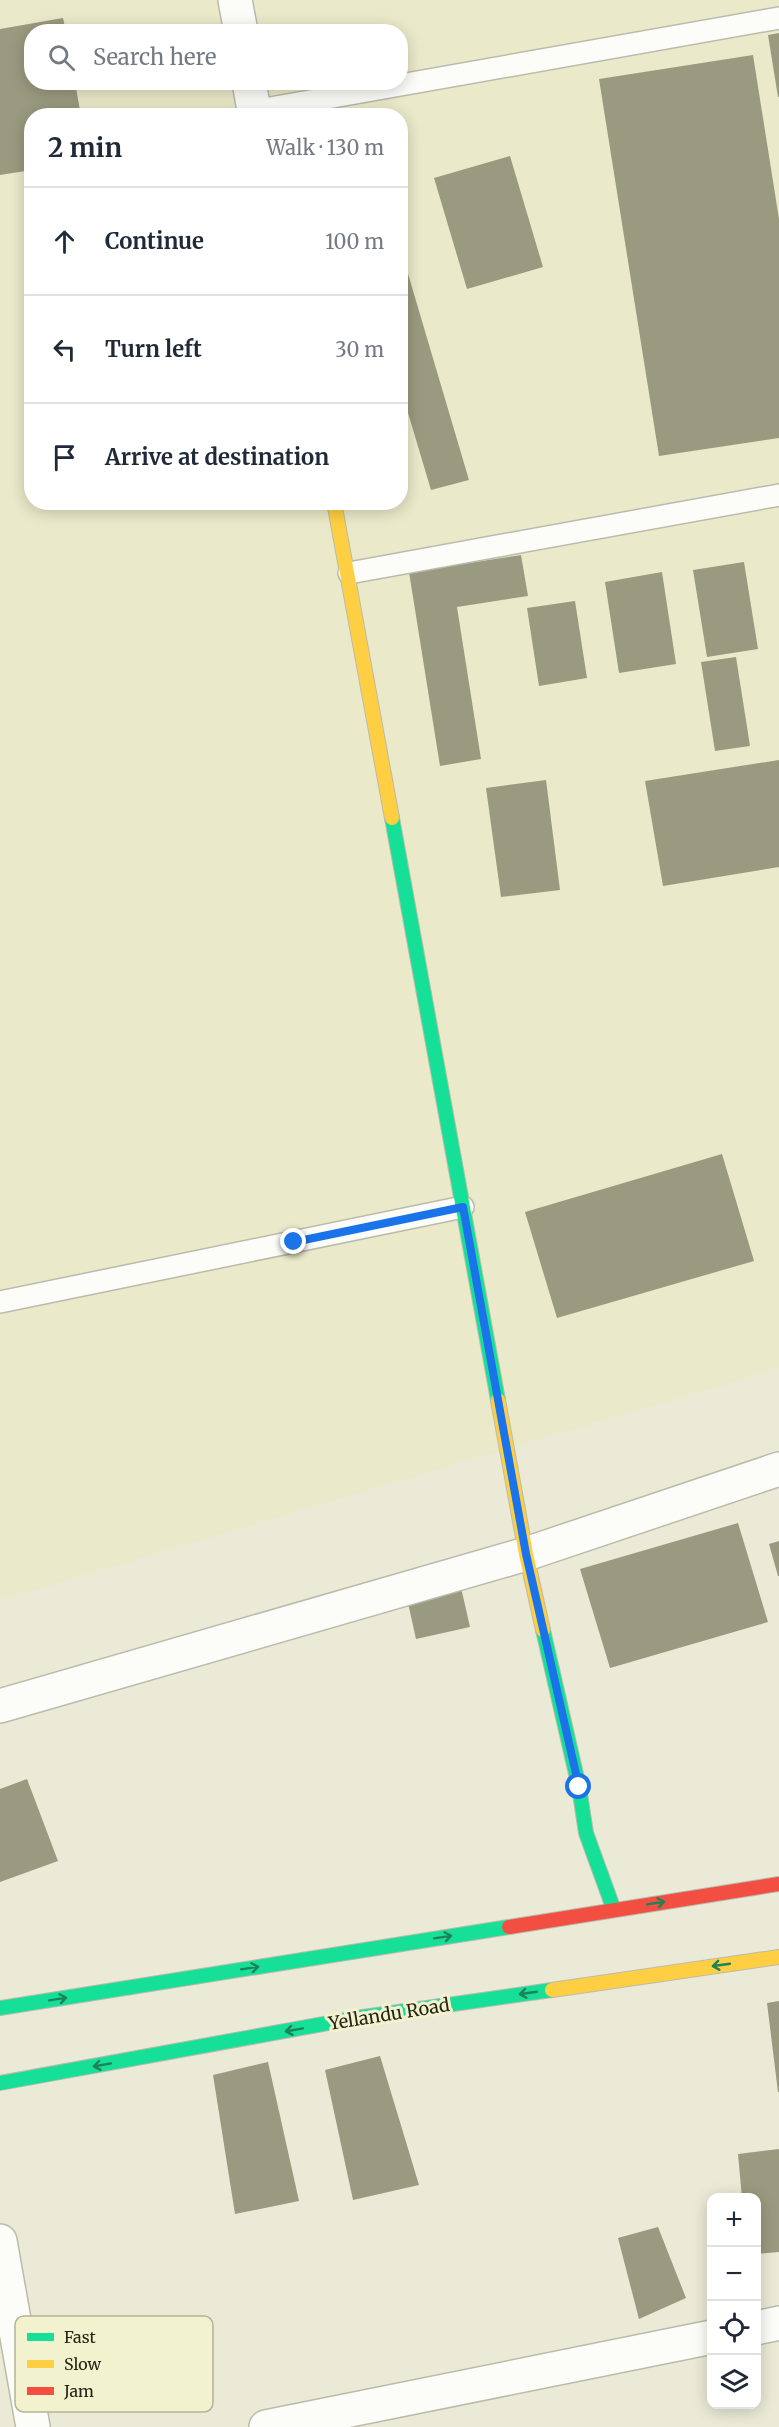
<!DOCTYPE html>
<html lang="en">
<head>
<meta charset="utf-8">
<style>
  :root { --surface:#fff; --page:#f2f2f3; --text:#1f2937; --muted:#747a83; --line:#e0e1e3 }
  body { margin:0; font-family:Merriweather,serif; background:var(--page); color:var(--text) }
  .controls { position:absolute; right:18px; bottom:18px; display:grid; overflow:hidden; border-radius:12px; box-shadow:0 3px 15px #0003 }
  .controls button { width:54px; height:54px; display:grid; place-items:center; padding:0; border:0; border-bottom:2px solid var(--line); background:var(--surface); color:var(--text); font:30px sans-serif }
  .stop { position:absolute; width:18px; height:18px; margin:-14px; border:4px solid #1a73e8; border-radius:50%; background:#fff }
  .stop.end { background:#1a73e8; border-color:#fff; box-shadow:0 2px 6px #0008 }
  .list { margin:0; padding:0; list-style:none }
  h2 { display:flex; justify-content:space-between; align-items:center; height:78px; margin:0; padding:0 24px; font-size:26px }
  h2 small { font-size:20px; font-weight:400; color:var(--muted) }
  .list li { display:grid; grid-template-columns:39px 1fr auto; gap:18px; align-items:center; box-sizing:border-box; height:108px; padding:0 24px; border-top:2px solid var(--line) }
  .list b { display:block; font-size:22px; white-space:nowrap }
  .list em { font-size:20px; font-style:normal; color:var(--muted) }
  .icon { flex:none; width:33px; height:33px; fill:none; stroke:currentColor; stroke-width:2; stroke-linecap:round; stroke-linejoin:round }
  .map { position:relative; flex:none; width:779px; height:2427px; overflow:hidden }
  .search { position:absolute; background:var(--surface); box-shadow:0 3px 15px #0003; left:24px; top:24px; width:384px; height:66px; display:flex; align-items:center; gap:15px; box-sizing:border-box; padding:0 21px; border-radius:24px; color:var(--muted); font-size:22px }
  .panel { position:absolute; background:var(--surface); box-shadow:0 3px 15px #0003; left:24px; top:108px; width:384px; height:402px; border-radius:24px }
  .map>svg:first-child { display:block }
  .built { fill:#eae9c9; fill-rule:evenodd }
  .building { fill:#9a9a80 }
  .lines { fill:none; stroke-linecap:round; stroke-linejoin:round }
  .lane-casing { stroke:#bbbbac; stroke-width:24 }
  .street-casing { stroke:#bbbbac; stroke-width:36 }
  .fast-casing { stroke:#bbbbac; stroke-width:16 }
  .slow-casing { stroke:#bbbbac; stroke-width:16 }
  .jam-casing { stroke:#bbbbac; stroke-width:16 }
  .lane { stroke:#fcfcf9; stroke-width:21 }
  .street { stroke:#fcfcf9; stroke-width:33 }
  .fast { stroke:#16e098; stroke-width:14 }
  .slow { stroke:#ffcf43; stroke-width:14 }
  .jam { stroke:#f24e42; stroke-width:14 }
  .oneway { stroke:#1e8258 }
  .route { stroke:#1a73e8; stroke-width:8 }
  .labels { text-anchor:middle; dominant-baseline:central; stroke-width:6; stroke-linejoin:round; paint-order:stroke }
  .street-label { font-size:18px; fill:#252518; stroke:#f2f2ce }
  .key { fill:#f2f2ce; stroke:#b4b497; stroke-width:1.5 }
  .key-label { font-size:16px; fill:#252518 }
</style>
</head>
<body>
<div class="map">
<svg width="779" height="2427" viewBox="0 0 779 2427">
  <rect width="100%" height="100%" fill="#eaead6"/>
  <path class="built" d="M0 0H779V1368L0 1600ZM32 32H400V82H32ZM32 116H400V502H32Z"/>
  <path class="building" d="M63 18 66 32H32V82H75L81 116H32V170L0 175V29Z
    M779 33V97H778L768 35Z
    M753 55 779 219V438L659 456 599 79Z
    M510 156 543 267 467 289 434 178Z
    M401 250 469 480 431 490 400 386Z
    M521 555 528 596 457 607 481 759 440 766 409 572Z
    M744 562 758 649 707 657 693 570Z
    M662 572 676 664 619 673 605 582Z
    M575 601 587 678 539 686 527 608Z
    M736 657 750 746 715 751 701 662Z
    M779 760V867L663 886 645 781Z
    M546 780 560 890 501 897 486 788Z
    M722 1154 754 1261 557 1318 525 1212Z
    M738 1523 768 1622 610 1668 580 1569Z
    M779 1541V1576H778L769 1544Z
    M460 1583 470 1627 416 1639 406 1594Z
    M27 1779 58 1861 0 1882V1789Z
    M779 2001V2092H778L767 2003Z
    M380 2056 419 2185 353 2200 325 2070Z
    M268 2062 299 2201 235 2214 213 2075Z
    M779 2149V2252L756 2254V2198H742L738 2154Z
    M658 2227 686 2298 639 2319 618 2238Z"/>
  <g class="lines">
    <g class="lane-casing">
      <path id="lane" d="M254 111 779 18
        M349 573 779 495
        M0 1302 463 1207"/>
    </g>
    <g class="street-casing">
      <path id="street" d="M235 0 241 32
        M249 82 255 116
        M0 1706 526 1554 779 1469
        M0 2241 33 2427
        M756 2328 779 2323
        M266 2427 712 2337"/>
    </g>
    <g class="fast-casing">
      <path id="fast" d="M392 818 498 1400
        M543 1630 579 1787 586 1833 614 1910
        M0 2008 509 1927
        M0 2083 356 2018 552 1990"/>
    </g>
    <g class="slow-casing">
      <path id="slow" d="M334 502 392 818
        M498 1400 526 1554 543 1630
        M552 1990 779 1957"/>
    </g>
    <g class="jam-casing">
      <path id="jam" d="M509 1927 779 1884"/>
    </g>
    <use href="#lane" class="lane"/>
    <use href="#street" class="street"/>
    <use href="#fast" class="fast"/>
    <use href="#slow" class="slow"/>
    <use href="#jam" class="jam"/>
  </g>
  <defs><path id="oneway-shaft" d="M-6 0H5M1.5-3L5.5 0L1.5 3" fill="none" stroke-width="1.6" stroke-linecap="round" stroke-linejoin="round" transform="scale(1.5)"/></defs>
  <g class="oneway">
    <use href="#oneway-shaft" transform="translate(656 1903) rotate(-9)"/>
    <use href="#oneway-shaft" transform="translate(443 1937) rotate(-9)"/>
    <use href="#oneway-shaft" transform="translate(721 1965) rotate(172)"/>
    <use href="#oneway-shaft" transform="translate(250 1968) rotate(-9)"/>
    <use href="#oneway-shaft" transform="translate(528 1993) rotate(172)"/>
    <use href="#oneway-shaft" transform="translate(58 1999) rotate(-9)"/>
    <use href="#oneway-shaft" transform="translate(294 2030) rotate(170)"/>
    <use href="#oneway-shaft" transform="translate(102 2065) rotate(170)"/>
  </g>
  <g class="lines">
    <path class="route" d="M294 1242 463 1207 526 1554 579 1787"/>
  </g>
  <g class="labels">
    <g class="street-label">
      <text transform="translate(389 2014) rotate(-9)">Yellandu Road</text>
    </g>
  </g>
  <rect x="15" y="2316" width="198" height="96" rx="9" class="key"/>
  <rect x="27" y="2333" width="27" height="8" fill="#16e098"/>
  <rect x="27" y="2360" width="27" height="8" fill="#ffcf43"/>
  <rect x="27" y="2387" width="27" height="8" fill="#f24e42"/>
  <g class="key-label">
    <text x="64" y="2343">Fast</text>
    <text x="64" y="2370">Slow</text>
    <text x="64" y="2397">Jam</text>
  </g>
</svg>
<div class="controls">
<button>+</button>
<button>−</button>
<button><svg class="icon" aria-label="locate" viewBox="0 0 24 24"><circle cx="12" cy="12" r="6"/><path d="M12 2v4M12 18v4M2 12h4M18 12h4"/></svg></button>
<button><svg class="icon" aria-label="layers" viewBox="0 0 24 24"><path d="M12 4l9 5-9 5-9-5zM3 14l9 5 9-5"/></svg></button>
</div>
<div class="stop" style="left:579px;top:1787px"></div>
<div class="stop end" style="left:294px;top:1242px"></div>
<div class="search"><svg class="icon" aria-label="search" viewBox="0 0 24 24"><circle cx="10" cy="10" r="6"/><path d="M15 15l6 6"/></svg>Search here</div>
<section class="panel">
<h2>2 min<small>Walk · 130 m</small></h2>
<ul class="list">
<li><svg class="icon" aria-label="ahead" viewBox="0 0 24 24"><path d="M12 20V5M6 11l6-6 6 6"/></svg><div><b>Continue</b></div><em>100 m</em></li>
<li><svg class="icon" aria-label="left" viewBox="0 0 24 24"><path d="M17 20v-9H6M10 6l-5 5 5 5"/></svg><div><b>Turn left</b></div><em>30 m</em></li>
<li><svg class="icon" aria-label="arrive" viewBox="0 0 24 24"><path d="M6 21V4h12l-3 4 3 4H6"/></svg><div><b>Arrive at destination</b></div></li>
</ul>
</section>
</div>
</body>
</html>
